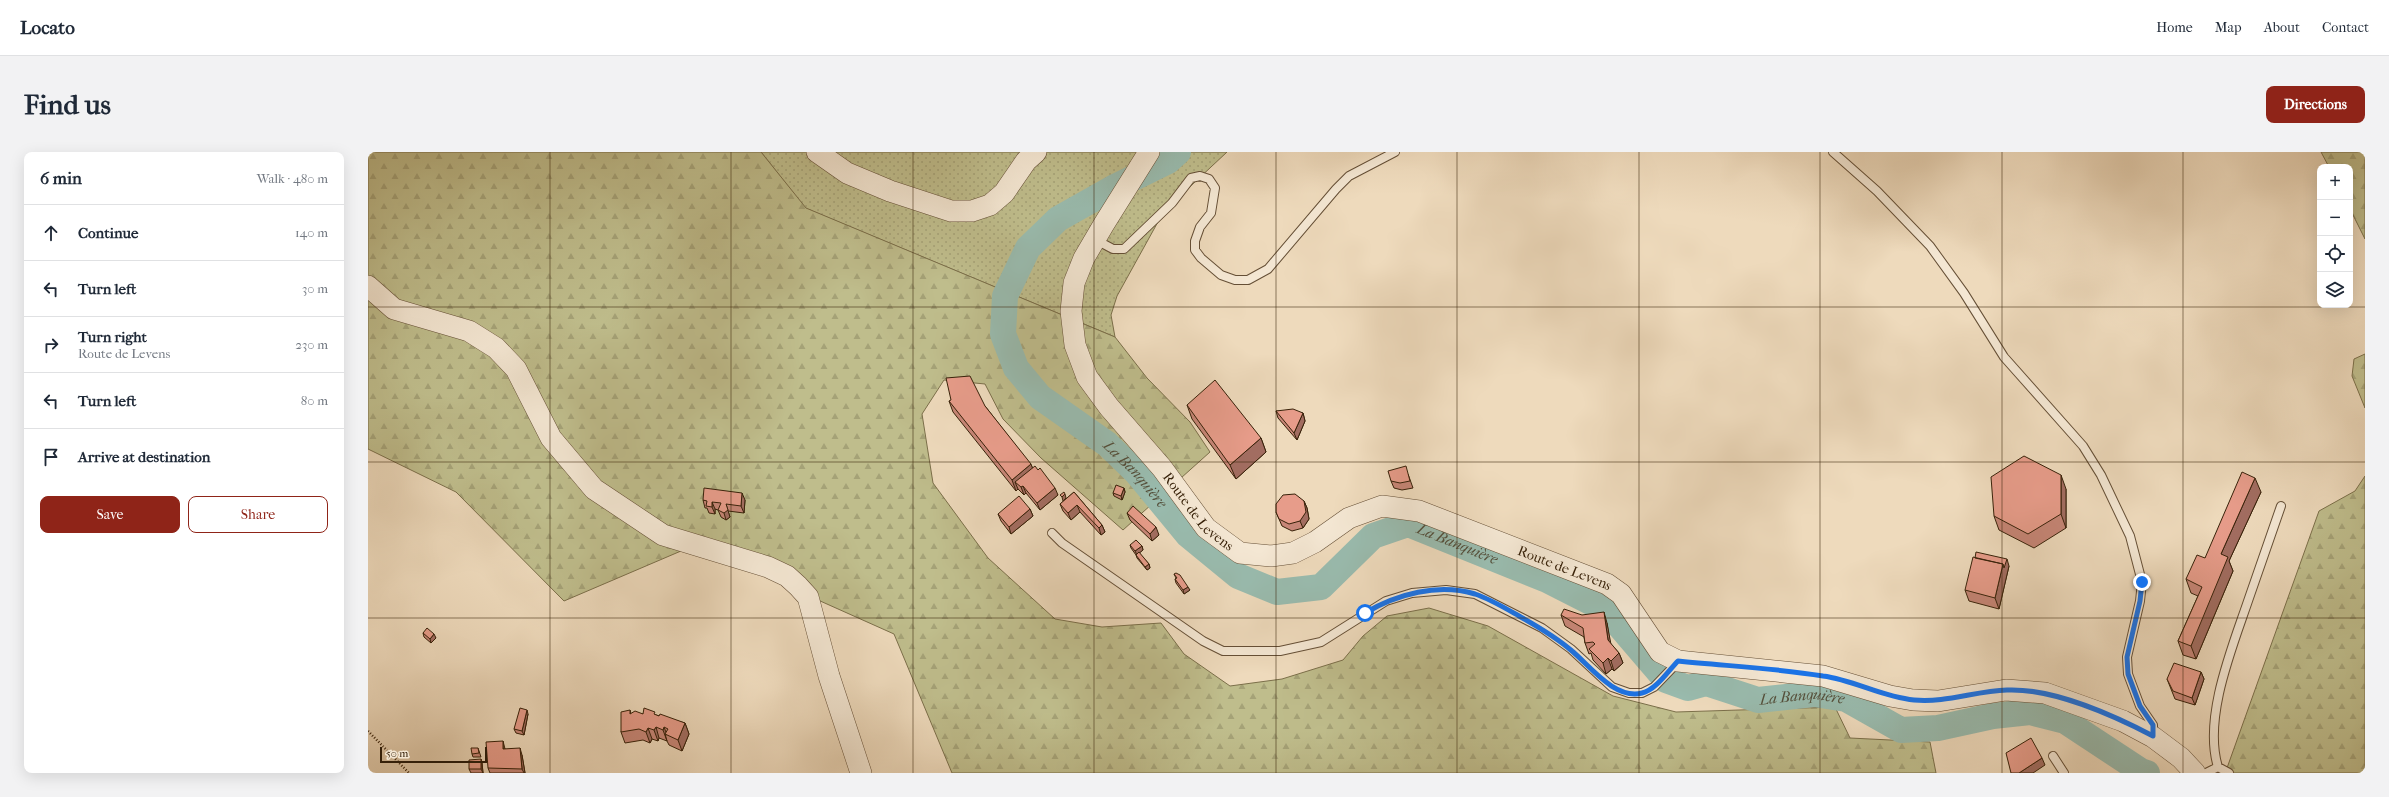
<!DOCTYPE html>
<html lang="en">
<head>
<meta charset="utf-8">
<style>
  :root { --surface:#fff; --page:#f2f2f3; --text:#1f2937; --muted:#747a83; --line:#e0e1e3; --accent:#8f2418 }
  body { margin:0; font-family:"IM FELL French Canon",serif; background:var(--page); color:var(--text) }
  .controls { position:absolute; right:12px; top:12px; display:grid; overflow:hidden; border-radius:8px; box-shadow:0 4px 16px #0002 }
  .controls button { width:36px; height:36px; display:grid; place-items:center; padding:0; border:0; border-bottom:1px solid var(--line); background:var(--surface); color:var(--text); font:20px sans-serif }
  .scale { position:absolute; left:12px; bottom:10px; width:107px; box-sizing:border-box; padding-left:4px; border:2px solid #372109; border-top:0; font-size:11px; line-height:14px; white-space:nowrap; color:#372109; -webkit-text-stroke:3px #f4e7d3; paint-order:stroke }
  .stop { position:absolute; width:12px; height:12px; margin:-9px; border:3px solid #1a73e8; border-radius:50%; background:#fff }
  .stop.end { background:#1a73e8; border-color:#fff; box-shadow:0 1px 4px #0008 }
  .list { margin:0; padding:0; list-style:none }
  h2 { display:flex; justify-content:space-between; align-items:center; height:52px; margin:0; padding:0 16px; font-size:17px }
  h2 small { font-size:13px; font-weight:400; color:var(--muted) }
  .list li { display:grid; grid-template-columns:26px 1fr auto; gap:12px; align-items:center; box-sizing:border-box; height:56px; padding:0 16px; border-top:1px solid var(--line) }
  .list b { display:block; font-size:15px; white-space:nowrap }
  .list p { margin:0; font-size:13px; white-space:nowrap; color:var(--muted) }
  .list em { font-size:13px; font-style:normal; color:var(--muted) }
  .actions { display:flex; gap:8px; padding:12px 16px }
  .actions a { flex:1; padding:9px 0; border:1px solid var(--accent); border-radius:8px; text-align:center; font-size:14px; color:var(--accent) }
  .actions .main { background:var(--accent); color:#fff }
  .icon { flex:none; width:22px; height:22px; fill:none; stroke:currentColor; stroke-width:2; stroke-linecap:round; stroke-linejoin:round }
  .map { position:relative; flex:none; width:1997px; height:621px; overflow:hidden; border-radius:8px }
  header { display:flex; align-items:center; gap:24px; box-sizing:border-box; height:56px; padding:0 20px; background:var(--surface); border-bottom:1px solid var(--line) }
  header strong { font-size:19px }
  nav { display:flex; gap:22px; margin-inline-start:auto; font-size:14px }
  .intro { display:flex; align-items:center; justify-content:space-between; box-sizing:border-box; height:96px; padding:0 24px }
  h1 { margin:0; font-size:28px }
  .button { padding:10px 18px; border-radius:8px; background:var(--accent); color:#fff; font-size:14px; font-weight:700 }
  main { display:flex; gap:24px; padding:0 24px }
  aside { flex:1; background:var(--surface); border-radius:8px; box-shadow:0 4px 16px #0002 }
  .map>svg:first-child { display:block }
  .green { fill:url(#green-dots); stroke:#7b6f4a }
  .forest { fill:url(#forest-firs); stroke:#7b6f4a }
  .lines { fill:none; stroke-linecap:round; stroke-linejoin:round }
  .river { stroke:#99bbae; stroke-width:26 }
  .service-casing { stroke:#654f36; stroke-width:10 }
  .tertiary-casing { stroke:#654f36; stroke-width:22 }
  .path { stroke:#372109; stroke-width:2.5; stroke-dasharray:1 2; stroke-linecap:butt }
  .service { stroke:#f4e7d3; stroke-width:8 }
  .tertiary { stroke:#f4e7d3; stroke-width:21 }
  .wall { fill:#c78677; stroke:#372109 }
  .shaded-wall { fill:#a26d61; stroke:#372109 }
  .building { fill:#e79c8a; stroke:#372109 }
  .route { stroke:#1a73e8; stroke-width:5 }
  .grid { fill:none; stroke:#372109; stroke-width:1; stroke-opacity:0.55 }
  .labels { text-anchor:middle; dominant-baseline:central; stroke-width:3.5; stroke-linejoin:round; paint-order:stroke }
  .street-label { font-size:14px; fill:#372109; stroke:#f4e7d3 }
  .water-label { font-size:15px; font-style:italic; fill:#544f3b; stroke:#f4e7d3 }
</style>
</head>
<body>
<header>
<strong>Locato</strong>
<nav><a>Home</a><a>Map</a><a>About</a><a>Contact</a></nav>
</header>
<div class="intro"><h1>Find us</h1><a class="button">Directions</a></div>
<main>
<aside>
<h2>6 min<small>Walk · 480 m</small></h2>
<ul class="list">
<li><svg class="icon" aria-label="ahead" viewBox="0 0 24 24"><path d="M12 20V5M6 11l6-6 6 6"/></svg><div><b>Continue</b></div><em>140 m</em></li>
<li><svg class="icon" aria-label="left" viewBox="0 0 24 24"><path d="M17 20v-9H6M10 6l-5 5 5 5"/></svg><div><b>Turn left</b></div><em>30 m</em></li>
<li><svg class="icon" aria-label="right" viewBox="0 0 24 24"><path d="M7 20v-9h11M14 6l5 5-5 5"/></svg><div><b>Turn right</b><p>Route de Levens</p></div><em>230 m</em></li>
<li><svg class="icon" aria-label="left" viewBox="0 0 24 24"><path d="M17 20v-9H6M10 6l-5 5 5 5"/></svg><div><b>Turn left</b></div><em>80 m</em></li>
<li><svg class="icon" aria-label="arrive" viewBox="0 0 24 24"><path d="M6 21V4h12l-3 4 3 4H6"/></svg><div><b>Arrive at destination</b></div></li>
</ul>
<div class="actions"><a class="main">Save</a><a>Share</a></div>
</aside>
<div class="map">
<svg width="1997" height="621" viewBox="0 0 1997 621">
  <defs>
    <pattern id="green-dots" width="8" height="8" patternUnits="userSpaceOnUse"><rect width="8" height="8" fill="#bfbd8c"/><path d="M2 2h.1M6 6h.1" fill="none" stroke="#a5a277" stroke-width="1.8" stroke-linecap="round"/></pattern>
    <pattern id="forest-firs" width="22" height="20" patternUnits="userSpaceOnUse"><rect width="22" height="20" fill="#bfbd8c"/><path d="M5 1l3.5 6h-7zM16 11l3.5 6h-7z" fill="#a5a277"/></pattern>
  </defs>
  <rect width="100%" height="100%" fill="#eedabc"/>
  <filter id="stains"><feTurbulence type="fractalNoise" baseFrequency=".005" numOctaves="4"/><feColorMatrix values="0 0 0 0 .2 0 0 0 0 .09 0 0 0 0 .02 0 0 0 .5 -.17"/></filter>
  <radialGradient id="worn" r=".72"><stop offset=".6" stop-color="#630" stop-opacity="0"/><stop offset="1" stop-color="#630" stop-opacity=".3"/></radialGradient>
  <path class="green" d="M393 0H859L796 59 749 144 743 163 747 185 437 56Z"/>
  <path class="forest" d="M0 0H393L438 56 747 185 779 226 822 270 842 300 755 378 673 306 635 267 617 232 576 228 554 262 565 331 620 406 687 467 734 475 793 471 816 502 862 534 914 527 975 508 995 484 1019 464 1061 456 1120 474 1245 544 1308 560 1467 555 1482 586 1562 590 1568 621H584L526 482 327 393 196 449 88 340 0 297Z
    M1953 0H1997V87L1982 57V15H1961Z
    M1997 202V256L1984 224 1986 207Z
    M1997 324V621H1861L1859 616 1951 359 1987 339Z"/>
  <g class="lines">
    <path class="river" id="s1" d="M810 0 800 9 745 36 690 67 660 96 637 144 635 182 648 216 672 245 739 292 769 321 820 383 870 424 909 440 953 435 1005 384 1040 372 1179 428 1238 458 1298 528 1320 536 1338 531 1390 548 1446 542 1478 547 1533 578 1570 576 1625 564 1662 560 1697 569 1773 619 1779 621"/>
    <g class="service-casing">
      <path id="service" d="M1465 0 1509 39 1562 94 1596 141 1636 205 1715 294 1733 323 1762 384 1774 430 1772 449 1759 505 1760 522 1772 554 1785 573V583
        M728 88 745 97H756L804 51 823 26 832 24 841 27 847 36 843 61 832 75 827 89V98L833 106 853 123 867 128H880L900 117 968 37 981 24 1027 0
        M684 381 694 391 835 489 855 499H912L953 490 1018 449 1044 441 1078 438 1107 442 1174 476 1203 497 1244 535 1261 541H1274L1286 535 1310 510
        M1685 604 1696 621
        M1838 621 1850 615
        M1861 621 1850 615C1835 566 1864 496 1880 449 1891 418 1902 386 1913 354"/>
    </g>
    <g class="tertiary-casing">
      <g id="tertiary">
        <path d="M449 0 479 21 522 39 583 59H604L622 53 636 41 658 9 668 0"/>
        <path id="s2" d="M781 0 736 72 716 106 706 131 703 159 707 193 719 225 741 255 794 316 838 376 872 401 903 404 925 401 947 390 981 366 1014 354 1051 359 1239 432 1253 442 1292 500 1310 509 1455 524 1522 544 1545 548 1570 549 1638 538 1677 541 1755 569 1785 585 1813 606 1827 621"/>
        <path d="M0 134 26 157 101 179 128 196 148 217 183 286 226 337 295 383 400 415 419 424 430 434 440 445 461 524 493 621"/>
      </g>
    </g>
    <path class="path" d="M0 579 41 621"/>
    <use href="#service" class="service"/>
    <use href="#tertiary" class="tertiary"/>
  </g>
  <path class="wall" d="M581 249 617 254 665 316 690 343 672 358 658 341 656 343 650 337 648 339 585 260Z
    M819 253 893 286 898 300 868 327 824 267Z
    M908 259 935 261 937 269 929 288 910 266Z
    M1040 322 1045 336 1034 338 1026 336 1023 329Z
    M756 336 757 340 754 348 746 344 745 341Z
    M1698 337V376L1666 396 1631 378 1626 364Z
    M706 340 734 373 737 380 733 383 712 360 703 368 695 359 692 352Z
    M1893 340 1861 409 1865 419 1828 507 1815 503 1810 489 1830 444 1823 441 1818 427 1837 406Z
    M335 348H377L376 361 360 359 362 365 358 368 353 365 350 358 347 357V362L341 361 339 356H337Z
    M936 349 939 356 941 367 935 376 924 379 914 374 908 360Z
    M662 357 665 364 643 382 633 369 630 362Z
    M759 361 791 383 784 389 762 368Z
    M762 393 774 394 775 398 771 401 781 412 782 416 779 418 769 406 768 403 763 396Z
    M1641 414 1631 457 1601 449 1597 438Z
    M806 422 822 438 816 442 808 431 807 427 808 426Z
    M1193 463 1239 471 1242 491 1251 501 1255 511 1246 519 1244 517 1238 522 1225 508 1223 501 1221 502 1217 491 1216 485 1197 474Z
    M55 481 68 486 63 491 56 485Z
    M1833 520 1836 527 1827 553 1807 547 1799 527Z
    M262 558 263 562H275L288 563 317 571 321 582 314 599 301 593 299 589 291 586 290 589 284 587 282 591 275 588 257 591 253 580Z
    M160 562 156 583 148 581 146 577Z
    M110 596 113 605H105L104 602Z
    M137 597 154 603 157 621H122L120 616Z
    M114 611 115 621H103L101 617Z"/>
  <path class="shaded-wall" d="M935 261 937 269 929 288 926 281Z
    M893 286 898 300 868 327 862 313Z
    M663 312 667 323 647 330 650 337 648 339 644 328Z
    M1693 323 1698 337V376L1693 362Z
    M1887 326 1893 340 1861 409 1865 419 1828 507 1823 494 1853 402Z
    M655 334 658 341 656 343 653 335Z
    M687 336 690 343 672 358 669 351Z
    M756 336 757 340 754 348 753 344Z
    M374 341 377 348 376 361 373 354Z
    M697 342 698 346 695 349 694 345Z
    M936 349 939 356 941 367 935 376 932 369Z
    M344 350 347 357V362L344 355Z
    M358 352 362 365 358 368 356 361Z
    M709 353 712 360 703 368 700 361Z
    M662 357 665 364 643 382 641 375Z
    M734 373 737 380 733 383 731 376Z
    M788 375 791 383 784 389 782 382Z
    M774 394 775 398 769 403 767 399Z
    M1639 407 1641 414 1631 457 1627 446 1635 412Z
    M781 412 782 416 779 418 777 415Z
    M820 435 822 438 816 442 815 438Z
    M1236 460 1239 471 1244 498 1240 488Z
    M66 482 68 486 63 491 62 487Z
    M1251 501 1255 511 1246 519 1243 509Z
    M1240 506 1244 517 1238 522 1235 511Z
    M1833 520 1836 527 1827 553 1824 546Z
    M159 558 160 562 156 583 154 579Z
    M317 571 321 582 314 599 310 588Z
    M288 575 291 586 290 589 286 578Z
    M296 575 299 583 297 582 299 589 295 578Z
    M280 576 284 587 282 591 278 580Z
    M135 589 137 597H135Z
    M152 596 154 603 157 621H156L154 617Z
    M1674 606 1677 613 1665 621H1651Z
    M113 607 114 611 115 621 113 617Z"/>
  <path class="building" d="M602 224 617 254 663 312 644 328 581 249 583 248 578 226Z
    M847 228 893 286 862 313 819 253Z
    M925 257 935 261 926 281 908 259Z
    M1656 304 1693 323V362L1660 382 1626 364 1623 325Z
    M667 314 670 318 672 316 687 336 669 351 655 334 653 335 647 330Z
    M1038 314 1042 329 1032 331 1023 329 1020 319Z
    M1874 320 1887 326 1853 402 1860 405 1823 494 1810 489 1834 435 1818 427 1829 403 1837 406Z
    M748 333 756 336 753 344 745 341Z
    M336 336 374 341 373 354 358 352 360 358 356 361 350 358 353 351 344 350V355L338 354 339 349 335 348Z
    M696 340 697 342 694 345 692 343Z
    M706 340 734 373 731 376 709 353 700 361 692 352Z
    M927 342 936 349 938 360 932 369 921 372 911 367 908 360V352L915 343Z
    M651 344 662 357 641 375 630 362Z
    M765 354 788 375 782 382 759 361Z
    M768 388 774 394 767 399 762 393Z
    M771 400 781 412 777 415 768 403Z
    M1608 400 1639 407 1636 416 1635 412 1607 406Z
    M1605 405 1635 412 1627 446 1597 438Z
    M808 421 812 423 820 435 815 438 807 427 809 426 806 422Z
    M1196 457 1214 463 1236 460 1240 488 1251 501 1243 509 1240 506 1235 511 1221 497 1227 492 1225 490 1217 491 1215 476 1193 463Z
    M59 476 66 482 62 487 55 481Z
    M1806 511 1833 520 1824 546 1805 539 1799 527Z
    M152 556 159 558 154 579 146 577Z
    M276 556 287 560 286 562 291 564 292 562 317 571 310 588 297 582 300 577 296 575 295 578 288 575 286 578 280 576 278 580 271 577 253 580V560L262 558V562L267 559 275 562Z
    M1663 586 1674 606 1651 621H1643L1638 601Z
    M135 589V597L152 596 154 617 120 616 118 590Z
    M103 596H110L111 601 104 602Z
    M113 607V617H101V608Z"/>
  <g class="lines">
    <path class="route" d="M997 461C1029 442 1070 431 1107 442 1122 447 1137 456 1151 464 1169 474 1188 485 1204 499 1222 514 1247 548 1274 541 1288 538 1300 519 1310 509 1358 514 1407 516 1455 524 1486 528 1514 545 1546 548 1578 551 1607 539 1639 538 1684 536 1745 563 1785 584V573L1772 554 1760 522 1759 505 1772 449 1774 430"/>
  </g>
  <path class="grid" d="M182 0V621M363 0V621M545 0V621M726 0V621M908 0V621M1089 0V621M1271 0V621M1452 0V621M1634 0V621M1815 0V621M0 155H1997M0 310H1997M0 466H1997"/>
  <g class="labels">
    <g class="street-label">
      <text stroke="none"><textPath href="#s2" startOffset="423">Route de Levens</textPath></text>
      <text stroke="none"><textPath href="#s2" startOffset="831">Route de Levens</textPath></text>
    </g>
    <g class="water-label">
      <text stroke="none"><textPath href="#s1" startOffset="468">La Banquière</textPath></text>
      <text stroke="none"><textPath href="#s1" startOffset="863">La Banquière</textPath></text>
      <text stroke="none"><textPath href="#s1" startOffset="1259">La Banquière</textPath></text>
    </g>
  </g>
  <rect width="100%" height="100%" filter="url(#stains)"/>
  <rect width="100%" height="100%" fill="url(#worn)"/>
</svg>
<div class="controls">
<button>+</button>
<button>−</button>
<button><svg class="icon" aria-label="locate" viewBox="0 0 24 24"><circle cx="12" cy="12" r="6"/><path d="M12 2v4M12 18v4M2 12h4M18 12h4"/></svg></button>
<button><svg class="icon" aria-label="layers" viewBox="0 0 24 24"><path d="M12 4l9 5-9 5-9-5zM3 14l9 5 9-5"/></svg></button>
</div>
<div class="scale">50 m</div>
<div class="stop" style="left:997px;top:461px"></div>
<div class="stop end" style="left:1774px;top:430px"></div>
</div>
</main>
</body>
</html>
